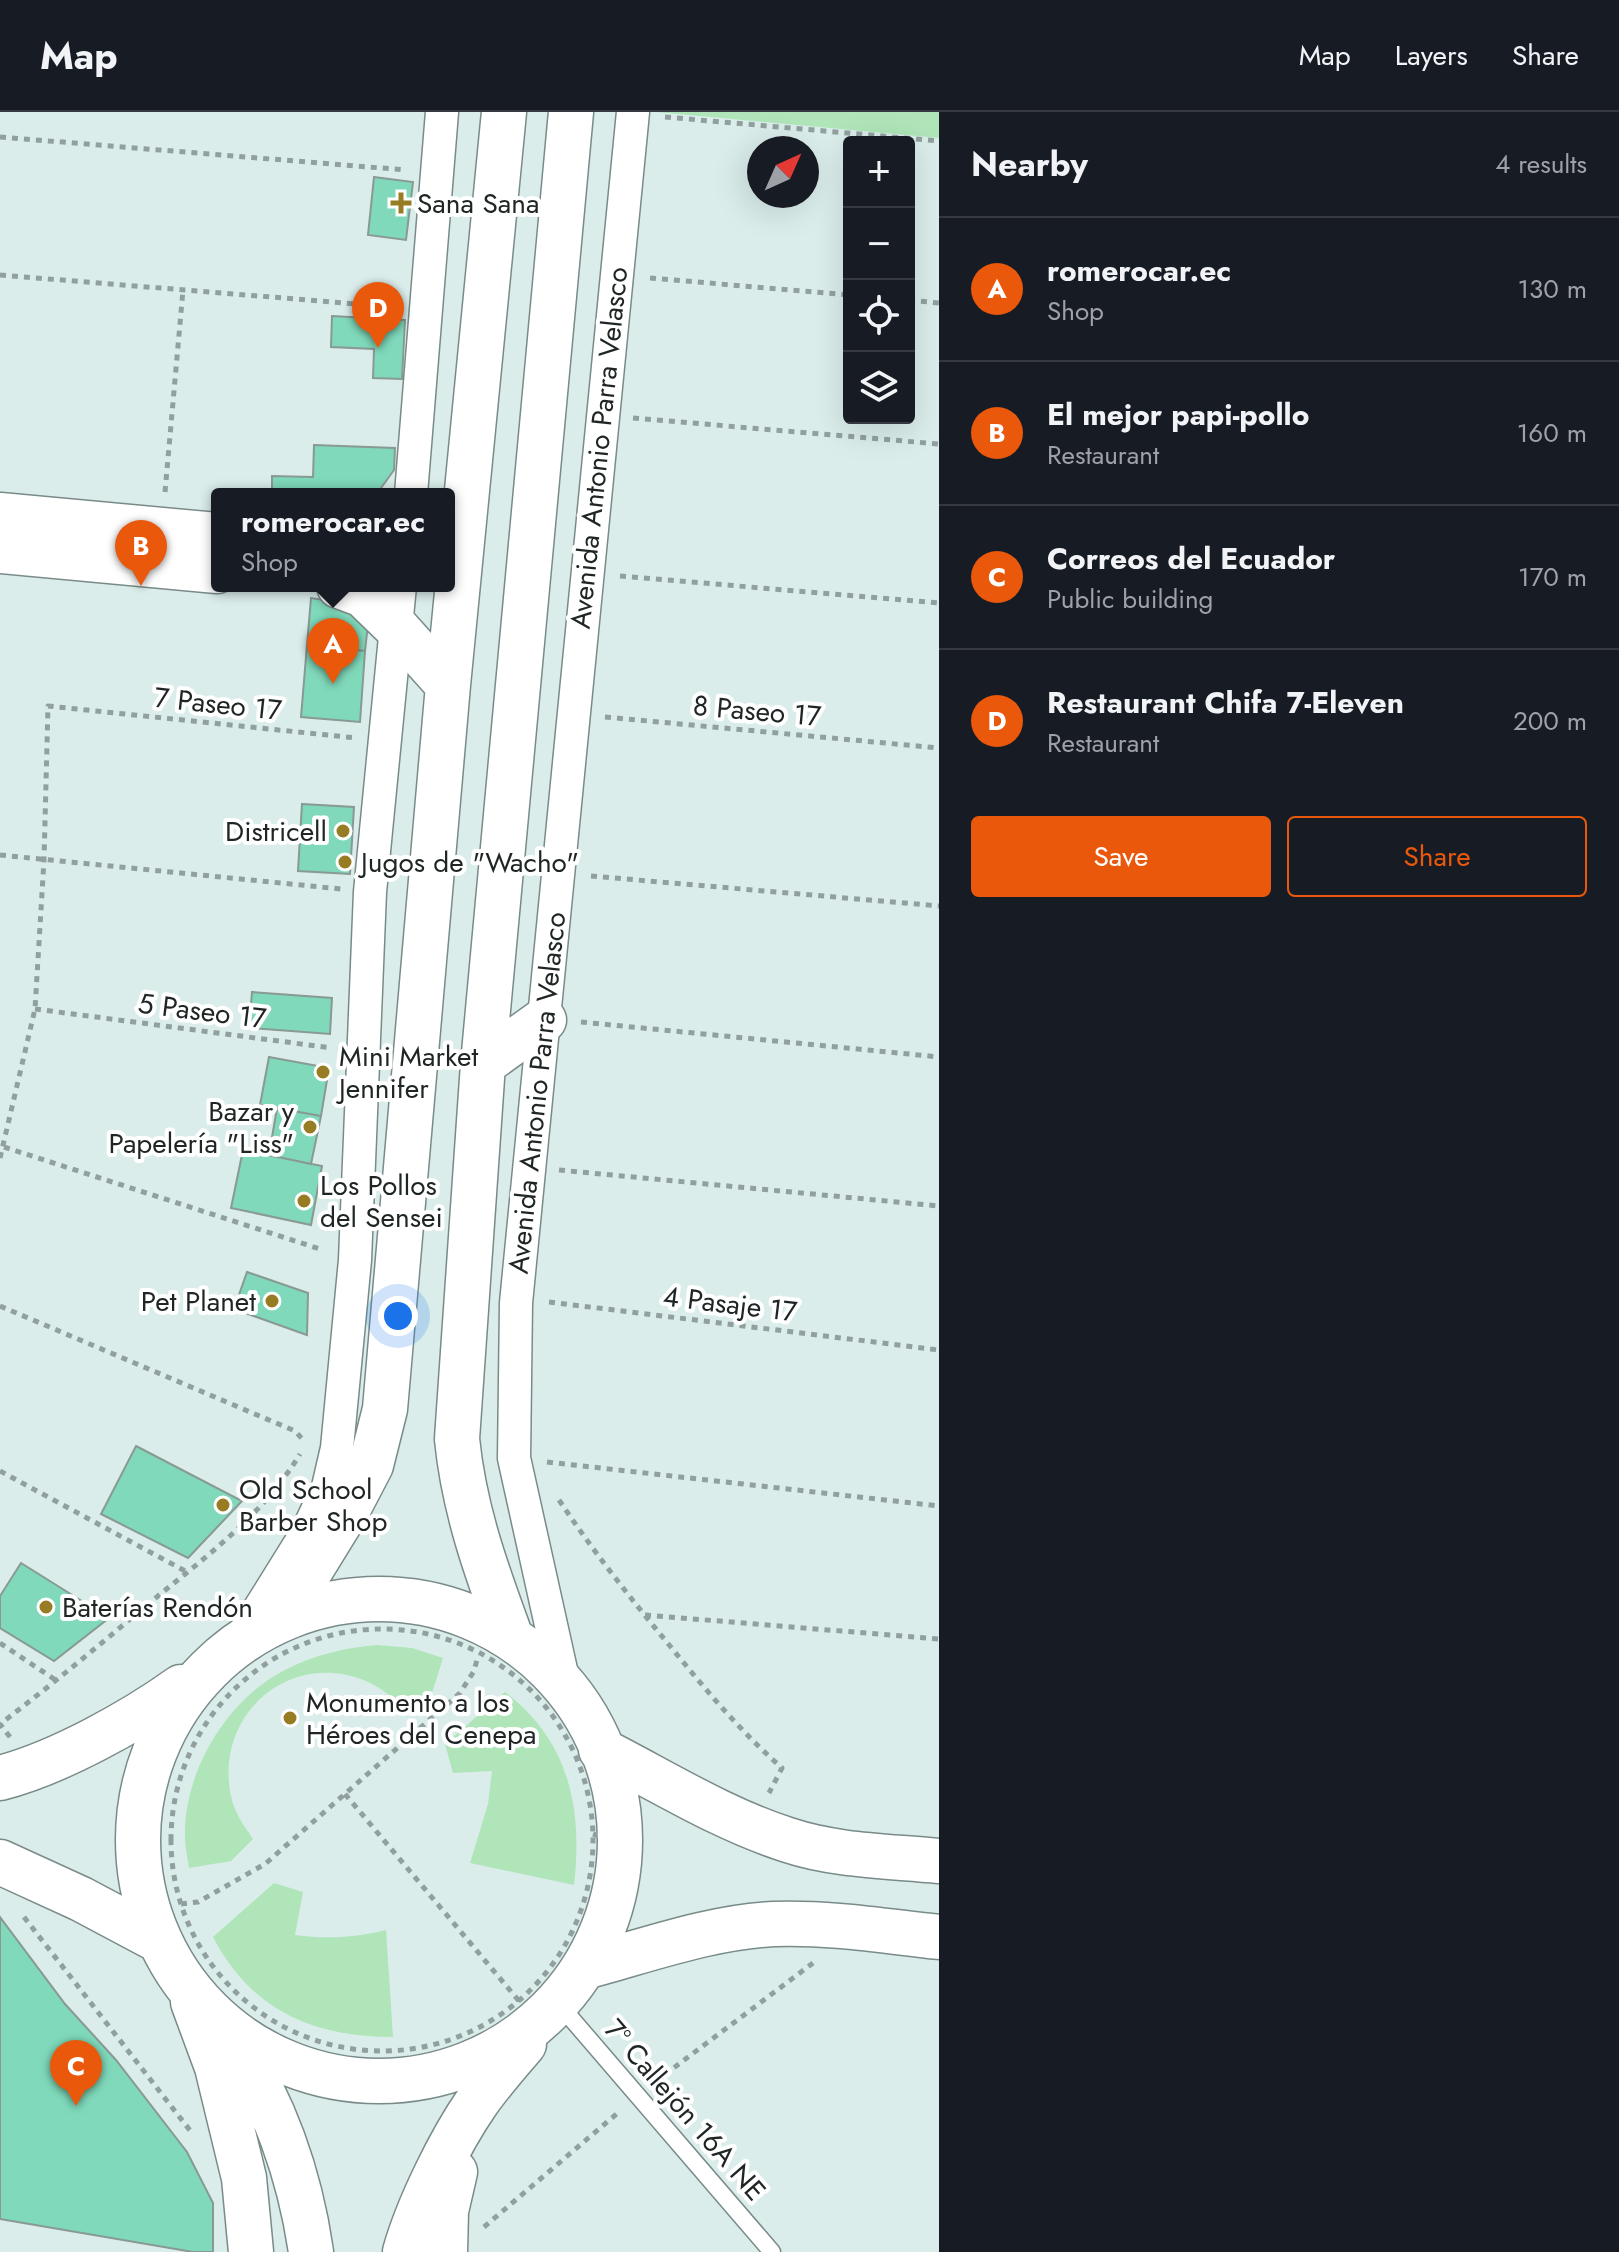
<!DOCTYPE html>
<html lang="en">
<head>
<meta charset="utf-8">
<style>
  :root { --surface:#171b24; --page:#242831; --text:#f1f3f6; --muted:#9ea1a6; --line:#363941; --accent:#ea580c }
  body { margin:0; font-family:Jost,sans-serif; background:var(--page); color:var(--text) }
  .controls { position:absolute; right:24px; top:24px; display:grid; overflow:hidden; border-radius:8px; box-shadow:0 8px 32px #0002 }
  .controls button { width:72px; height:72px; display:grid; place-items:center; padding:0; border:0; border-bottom:2px solid var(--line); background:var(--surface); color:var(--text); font:40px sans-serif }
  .compass { position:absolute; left:747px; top:24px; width:72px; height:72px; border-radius:50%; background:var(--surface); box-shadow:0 8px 32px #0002; rotate:45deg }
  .you { position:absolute; left:398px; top:1204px; width:28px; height:28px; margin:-20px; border:6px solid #fff; border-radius:50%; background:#1a73e8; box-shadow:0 0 0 12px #1a73e833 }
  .badge { display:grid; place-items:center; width:52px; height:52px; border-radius:50%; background:var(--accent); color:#fff; font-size:26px; font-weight:700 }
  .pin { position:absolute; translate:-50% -66px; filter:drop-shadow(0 2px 4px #0008) }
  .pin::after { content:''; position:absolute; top:42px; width:28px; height:24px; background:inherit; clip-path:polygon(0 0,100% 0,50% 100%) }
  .popup { position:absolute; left:211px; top:376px; width:244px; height:104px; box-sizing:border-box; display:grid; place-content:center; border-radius:8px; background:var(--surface); filter:drop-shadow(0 2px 6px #0005); font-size:26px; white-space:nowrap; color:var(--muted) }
  .popup b { font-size:30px; color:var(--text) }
  .popup::after { content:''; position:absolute; left:50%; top:100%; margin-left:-16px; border:16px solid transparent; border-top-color:var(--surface) }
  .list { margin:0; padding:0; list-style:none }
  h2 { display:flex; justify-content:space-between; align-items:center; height:104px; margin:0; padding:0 32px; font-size:34px }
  h2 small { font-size:26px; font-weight:400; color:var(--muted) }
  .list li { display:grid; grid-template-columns:52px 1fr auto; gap:24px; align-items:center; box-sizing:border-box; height:144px; padding:0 32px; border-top:2px solid var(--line) }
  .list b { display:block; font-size:30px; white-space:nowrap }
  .list p { margin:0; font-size:26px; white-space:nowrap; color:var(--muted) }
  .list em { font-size:26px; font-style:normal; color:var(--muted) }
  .actions { display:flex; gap:16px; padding:24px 32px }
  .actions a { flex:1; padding:18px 0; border:2px solid var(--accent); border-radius:8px; text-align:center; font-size:28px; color:var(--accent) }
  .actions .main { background:var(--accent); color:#fff }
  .icon { flex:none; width:44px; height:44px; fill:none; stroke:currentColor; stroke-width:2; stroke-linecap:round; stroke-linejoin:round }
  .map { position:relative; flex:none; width:939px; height:2140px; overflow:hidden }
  header { display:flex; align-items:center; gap:48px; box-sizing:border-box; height:112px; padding:0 40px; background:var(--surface); border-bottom:2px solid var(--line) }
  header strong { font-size:38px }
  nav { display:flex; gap:44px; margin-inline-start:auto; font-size:28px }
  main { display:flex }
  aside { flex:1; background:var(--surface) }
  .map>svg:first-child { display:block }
  .green { fill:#afe5b9 }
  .building { fill:#7fd9ba; stroke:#899993; stroke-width:2 }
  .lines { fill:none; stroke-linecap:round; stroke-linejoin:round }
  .lane-casing { stroke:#798b89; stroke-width:19 }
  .street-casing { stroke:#798b89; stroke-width:35 }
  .secondary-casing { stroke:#798b89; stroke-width:47 }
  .path { stroke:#91a09e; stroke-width:5; stroke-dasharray:6 6; stroke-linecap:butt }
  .lane { stroke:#fff; stroke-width:16 }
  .street { stroke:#fff; stroke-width:32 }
  .secondary { stroke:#fff; stroke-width:44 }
  .poi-dot { fill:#977c24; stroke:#fff; stroke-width:3 }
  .labels { text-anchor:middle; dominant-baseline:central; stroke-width:8; stroke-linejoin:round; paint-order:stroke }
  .poi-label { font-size:28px; fill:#1e2524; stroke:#fff; text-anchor:start }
  .street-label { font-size:28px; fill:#1e2524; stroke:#fff }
</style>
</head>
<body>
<header>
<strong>Map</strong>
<nav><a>Map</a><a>Layers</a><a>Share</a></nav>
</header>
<main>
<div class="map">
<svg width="939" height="2140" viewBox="0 0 939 2140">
  <rect width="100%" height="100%" fill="#daedeb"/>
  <path class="green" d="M657 0H939V26L656 0Z
    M377 1533 412 1536 443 1546 432 1581 410 1602C397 1590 383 1576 366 1569 289 1537 214 1603 231 1684 234 1700 244 1714 253 1727L231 1749 189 1756C188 1747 185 1736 185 1726 183 1661 226 1589 283 1559 313 1543 344 1536 377 1533Z
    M505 1580C569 1629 583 1696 574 1773L470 1751 488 1692 492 1659 453 1661 445 1632Z
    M274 1771 303 1780 295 1823C327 1827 354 1826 386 1818L393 1925C313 1925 251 1898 213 1825Z"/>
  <path class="building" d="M374 65 413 70 406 128 368 123Z
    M332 204 405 208 402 267 373 266 374 237 331 235Z
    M314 333 395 336 394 358 381 376 374 382H272V364L313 365Z
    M311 486 349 492 368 512 365 539 307 533Z
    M307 533 365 539 360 610 301 605Z
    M302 692 354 695 350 762 298 759Z
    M252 880 332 886 330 922 249 916Z
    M269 945 329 956 321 1004 260 993Z
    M277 996 321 1004 311 1052 269 1043Z
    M243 1038 322 1054 311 1113 231 1096Z
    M247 1160 308 1181 307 1223 234 1197Z
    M136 1334 242 1389 188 1446 101 1402Z
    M21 1451 109 1506 54 1549 0 1516V1484Z
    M0 1805 65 1892 116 1948 187 2040 213 2091V2140H193L0 2107Z"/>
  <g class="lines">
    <g class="lane-casing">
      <path id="lane" d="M558 1891 772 2140"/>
    </g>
    <g class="street-casing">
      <path id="street" d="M411 382 442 0
        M240 1528 306 1422 328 1375 337 1336 355 1148 370 780 400 474
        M565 1576 514 1346 516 1191 633 0"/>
    </g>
    <g class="secondary-casing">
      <path id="secondary" d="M0 403 217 423
        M0 439 217 459
        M339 474 363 483 395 514 448 573
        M483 952 544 908
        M138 1728a241 241 0 1 1 482 0a241 241 0 1 1-482 0Z
        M271 1511 307 1464 347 1399 371 1353 385 1297 448 573 504 0
        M510 1523C486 1458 464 1397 457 1327L483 952 571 0
        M601 1638C662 1669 722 1707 788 1728 836 1744 889 1744 939 1749
        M0 1666C58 1651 132 1610 181 1575
        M0 1750 81 1787 160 1829
        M588 1854C648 1838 711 1815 774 1812 829 1810 884 1819 939 1825
        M193 1890 217 1955 244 2066 251 2140
        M229 1924C274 1987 300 2064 311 2140
        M405 2140C418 2094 450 2029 477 1990 491 1970 508 1951 524 1932
        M445 2140 446 2099 455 2060"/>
    </g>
    <path class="path" d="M665 5 939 29
      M0 25 406 58
      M0 163 394 195
      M650 166 849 183
      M909 188 939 191
      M633 306 939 332
      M165 380 183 178
      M620 464 939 491
      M605 605 939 636
      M0 743 341 777
      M591 764 939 794
      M35 897 332 936
      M581 910 939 945
      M4 1035 323 1138
      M0 1046 35 897 44 748 48 594 356 626
      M559 1058 939 1094
      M549 1190 939 1238
      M0 1194 295 1319 305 1330
      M547 1350 939 1394
      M0 1359 187 1460
      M559 1388C593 1439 631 1487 670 1534 705 1577 741 1620 782 1656L769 1681
      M645 1503 939 1527
      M171 1728a211 211 0 1 1 422 0a211 211 0 1 1-422 0Z
      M0 1531 57 1569
      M10 1625 0 1612C53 1572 103 1530 153 1488 207 1444 264 1402 300 1342
      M345 1682 519 1889
      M593 1722 621 1731
      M181 1792 198 1790 265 1752 460 1581 474 1559 478 1544
      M24 1805 192 2021
      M655 1970 813 1851
      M484 2115 620 1999"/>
    <use href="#lane" class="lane"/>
    <use href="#street" class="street"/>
    <use href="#secondary" class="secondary"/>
  </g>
  <g class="poi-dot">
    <path d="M397 79h8v8h8v8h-8v8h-8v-8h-8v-8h8z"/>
    <circle cx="343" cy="719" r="8"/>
    <circle cx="345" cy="750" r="8"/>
    <circle cx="323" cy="960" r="8"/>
    <circle cx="310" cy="1015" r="8"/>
    <circle cx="304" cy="1089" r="8"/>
    <circle cx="272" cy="1189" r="8"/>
    <circle cx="223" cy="1393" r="8"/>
    <circle cx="46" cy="1495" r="8"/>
    <circle cx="290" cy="1606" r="8"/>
  </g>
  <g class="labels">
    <g class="poi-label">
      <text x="417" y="91">Sana Sana</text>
      <text x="327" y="719" text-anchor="end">Districell</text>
      <text x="361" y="750">Jugos de "Wacho"</text>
      <text x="339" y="944">Mini Market<tspan x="339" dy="32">Jennifer</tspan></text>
      <text x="294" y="999" text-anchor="end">Bazar y<tspan x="294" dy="32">Papelería "Liss"</tspan></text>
      <text x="320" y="1073">Los Pollos<tspan x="320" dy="32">del Sensei</tspan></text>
      <text x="256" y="1189" text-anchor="end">Pet Planet</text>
      <text x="239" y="1377">Old School<tspan x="239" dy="32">Barber Shop</tspan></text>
      <text x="62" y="1495">Baterías Rendón</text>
      <text x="306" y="1590">Monumento a los<tspan x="306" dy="32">Héroes del Cenepa</tspan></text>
    </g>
    <g class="street-label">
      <text transform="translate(599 336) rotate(-84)">Avenida Antonio Parra Velasco</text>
      <text transform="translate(218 592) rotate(6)">7 Paseo 17</text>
      <text transform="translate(757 599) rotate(5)">8 Paseo 17</text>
      <text transform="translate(202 899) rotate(7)">5 Paseo 17</text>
      <text transform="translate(537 981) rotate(-84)">Avenida Antonio Parra Velasco</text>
      <text transform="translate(730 1192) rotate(7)">4 Pasaje 17</text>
      <text transform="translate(685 1998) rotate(49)">7º Callejón 16A NE</text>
    </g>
  </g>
</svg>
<div class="controls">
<button>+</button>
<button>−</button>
<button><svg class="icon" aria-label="locate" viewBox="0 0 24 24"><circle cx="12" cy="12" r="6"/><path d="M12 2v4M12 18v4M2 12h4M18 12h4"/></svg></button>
<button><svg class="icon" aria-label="layers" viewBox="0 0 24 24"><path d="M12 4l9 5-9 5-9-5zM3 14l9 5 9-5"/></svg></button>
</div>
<svg class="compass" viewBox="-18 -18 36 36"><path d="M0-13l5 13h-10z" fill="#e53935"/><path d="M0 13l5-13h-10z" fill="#9ea1a6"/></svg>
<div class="you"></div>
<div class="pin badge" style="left:333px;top:572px">A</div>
<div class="popup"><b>romerocar.ec</b>Shop</div>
<div class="pin badge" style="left:141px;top:474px">B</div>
<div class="pin badge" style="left:76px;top:1994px">C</div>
<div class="pin badge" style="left:378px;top:236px">D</div>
</div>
<aside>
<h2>Nearby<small>4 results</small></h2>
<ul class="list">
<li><span class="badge">A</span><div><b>romerocar.ec</b><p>Shop</p></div><em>130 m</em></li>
<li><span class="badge">B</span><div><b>El mejor papi-pollo</b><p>Restaurant</p></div><em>160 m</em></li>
<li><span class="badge">C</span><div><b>Correos del Ecuador</b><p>Public building</p></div><em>170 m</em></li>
<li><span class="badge">D</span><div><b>Restaurant Chifa 7-Eleven</b><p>Restaurant</p></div><em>200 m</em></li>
</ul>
<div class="actions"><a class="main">Save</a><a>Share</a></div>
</aside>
</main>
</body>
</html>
